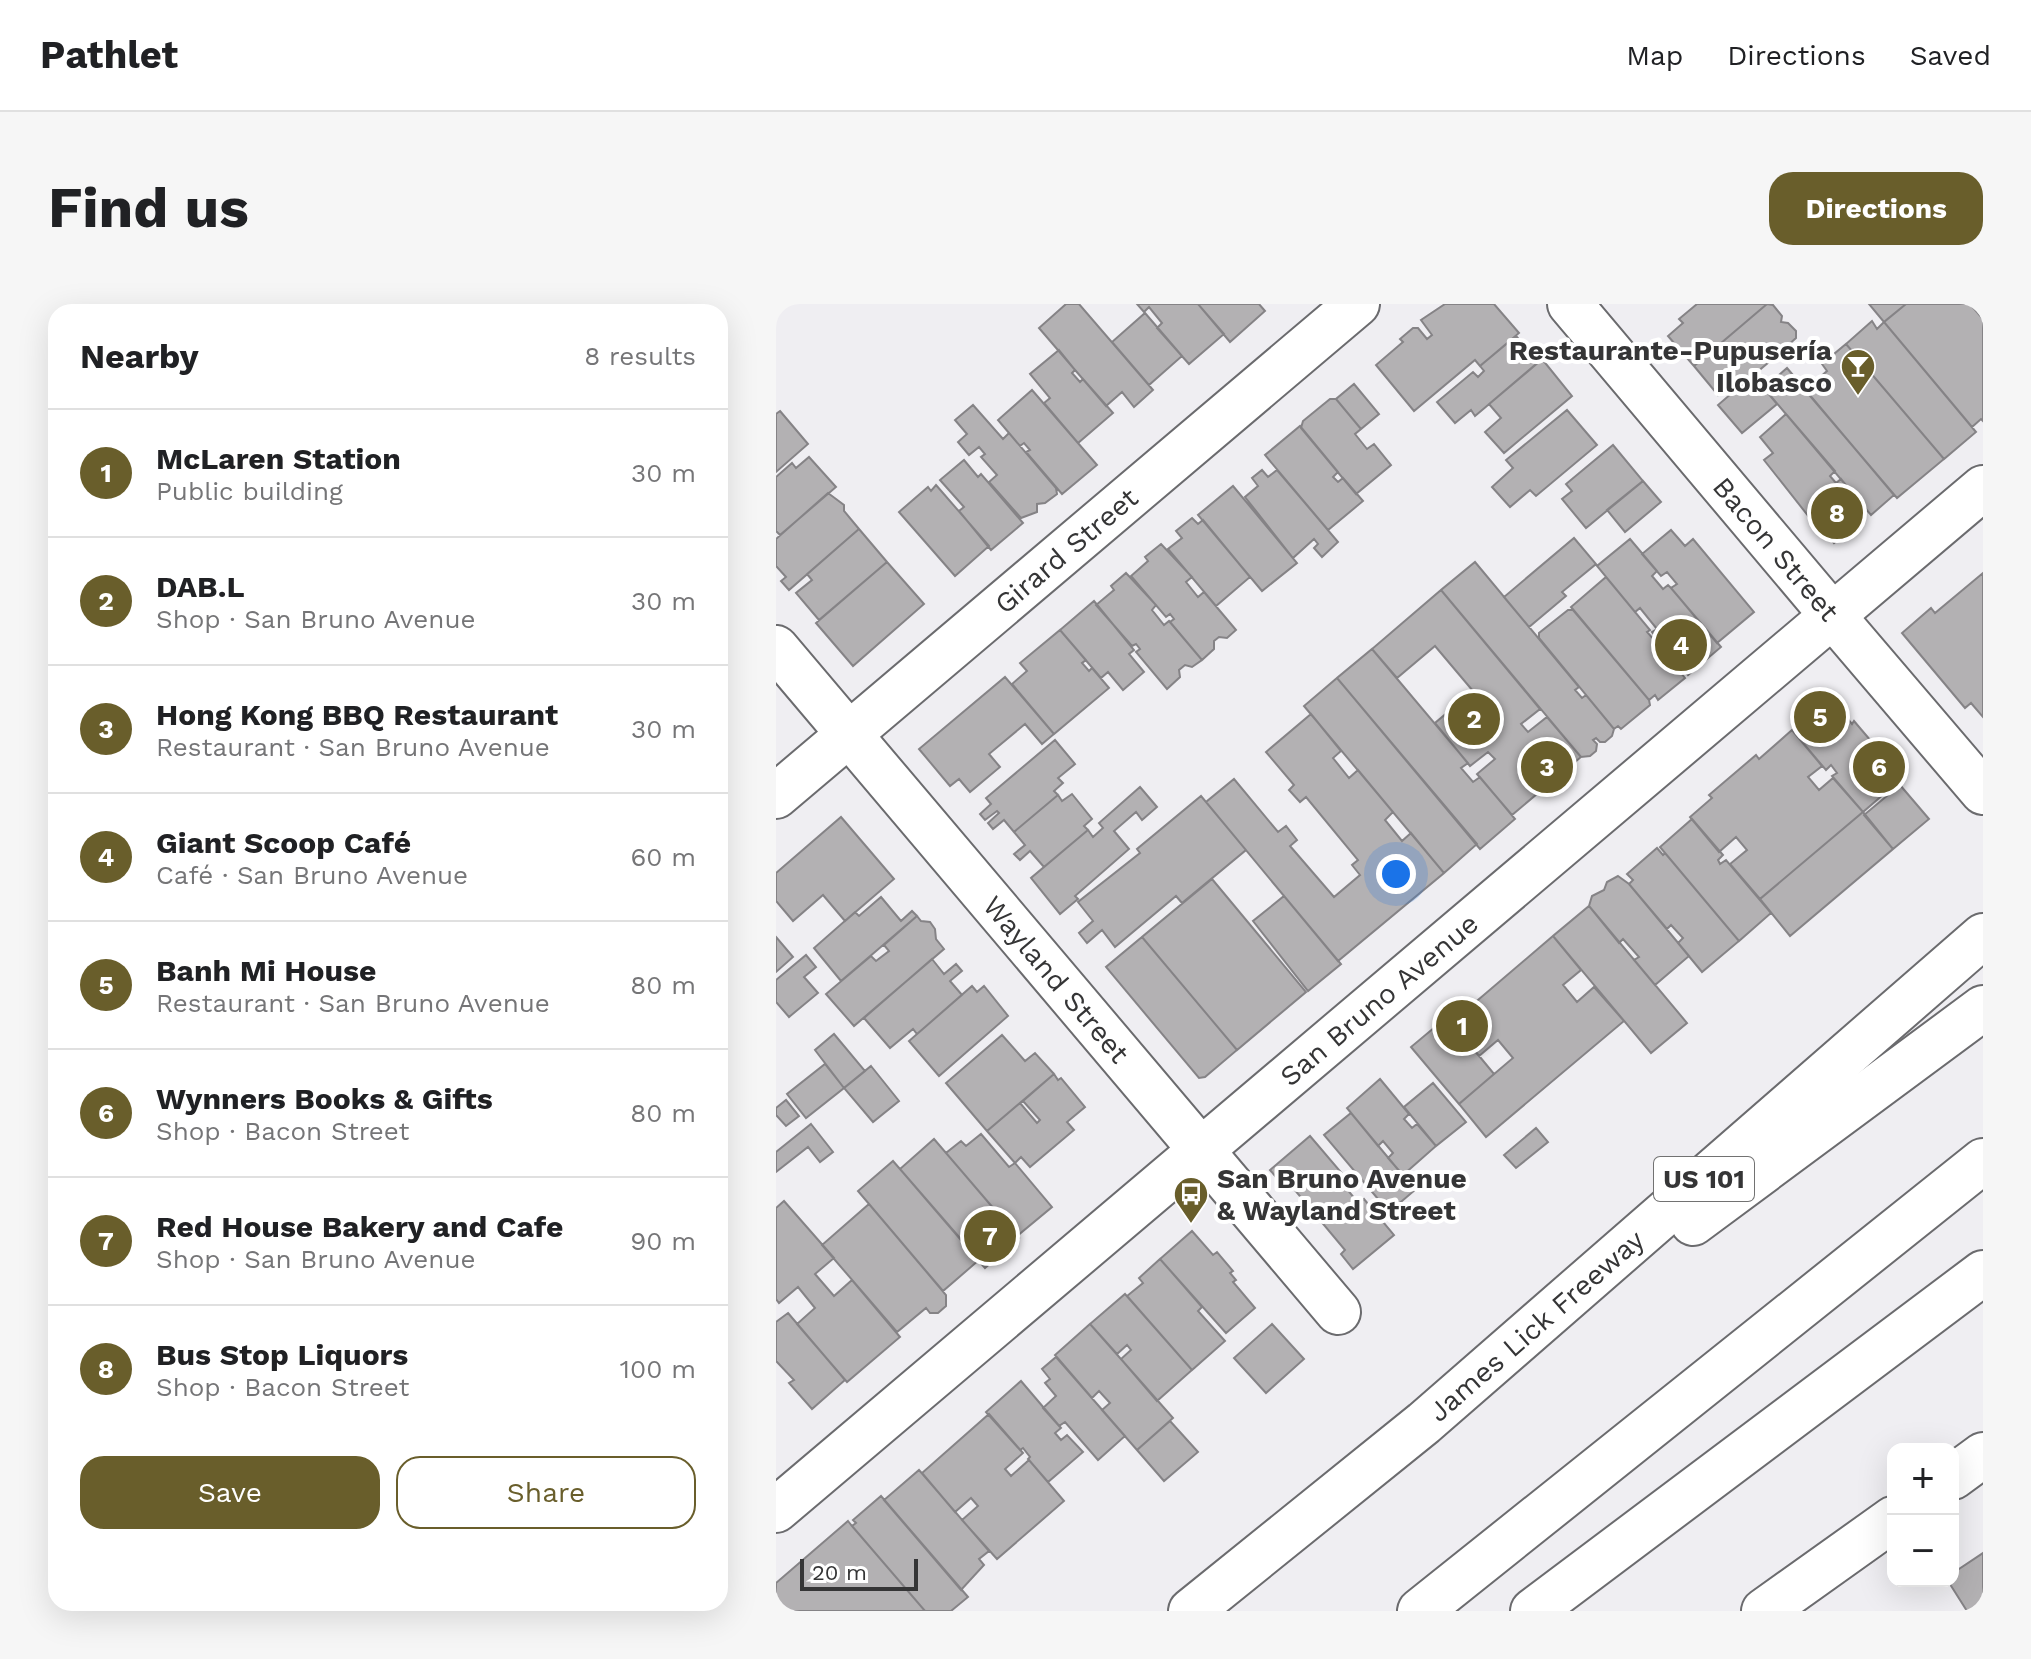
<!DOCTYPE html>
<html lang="en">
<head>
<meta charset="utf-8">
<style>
  :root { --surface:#fff; --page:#f6f6f6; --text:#202124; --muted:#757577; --line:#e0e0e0; --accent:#695e2b }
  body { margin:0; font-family:"Work Sans",sans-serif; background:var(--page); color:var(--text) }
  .controls { position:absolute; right:24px; bottom:24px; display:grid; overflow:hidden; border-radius:16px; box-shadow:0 8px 32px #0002 }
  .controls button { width:72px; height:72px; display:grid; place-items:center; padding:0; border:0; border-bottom:2px solid var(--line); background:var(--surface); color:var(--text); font:40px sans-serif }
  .scale { position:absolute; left:24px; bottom:20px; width:118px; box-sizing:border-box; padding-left:8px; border:4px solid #353536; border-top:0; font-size:22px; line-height:28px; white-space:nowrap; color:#353536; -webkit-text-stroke:6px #fff; paint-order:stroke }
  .you { position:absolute; left:620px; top:570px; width:28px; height:28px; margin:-20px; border:6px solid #fff; border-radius:50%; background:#1a73e8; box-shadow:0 0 0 12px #1a73e833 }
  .badge { display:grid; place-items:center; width:52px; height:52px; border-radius:50%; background:var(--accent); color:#fff; font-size:26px; font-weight:700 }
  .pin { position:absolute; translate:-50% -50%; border:4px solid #fff; box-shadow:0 2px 8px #0006 }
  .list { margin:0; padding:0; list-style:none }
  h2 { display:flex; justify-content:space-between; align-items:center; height:104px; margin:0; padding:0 32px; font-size:34px }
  h2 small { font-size:26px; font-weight:400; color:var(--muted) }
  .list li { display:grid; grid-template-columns:52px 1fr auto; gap:24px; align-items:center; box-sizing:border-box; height:128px; padding:0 32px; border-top:2px solid var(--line) }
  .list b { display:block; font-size:30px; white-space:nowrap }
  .list p { margin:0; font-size:26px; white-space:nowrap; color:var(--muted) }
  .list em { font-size:26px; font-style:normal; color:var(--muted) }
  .actions { display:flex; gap:16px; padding:24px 32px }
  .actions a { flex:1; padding:18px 0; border:2px solid var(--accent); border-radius:24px; text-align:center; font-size:28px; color:var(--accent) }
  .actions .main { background:var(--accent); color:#fff }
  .map { position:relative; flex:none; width:1207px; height:1307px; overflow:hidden; border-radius:24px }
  header { display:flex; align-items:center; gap:48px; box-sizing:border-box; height:112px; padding:0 40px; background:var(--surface); border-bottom:2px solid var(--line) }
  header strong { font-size:38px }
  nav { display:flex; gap:44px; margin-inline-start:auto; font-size:28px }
  .intro { display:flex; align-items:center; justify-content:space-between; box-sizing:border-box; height:192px; padding:0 48px }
  h1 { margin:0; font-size:56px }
  .button { padding:20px 36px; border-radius:24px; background:var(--accent); color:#fff; font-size:28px; font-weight:700 }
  main { display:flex; gap:48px; padding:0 48px }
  aside { flex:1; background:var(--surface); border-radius:24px; box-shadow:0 8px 32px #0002 }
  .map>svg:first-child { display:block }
  .building { fill:#b3b1b3; stroke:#858386; stroke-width:2 }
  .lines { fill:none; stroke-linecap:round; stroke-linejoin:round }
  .minor-casing { stroke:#6b6b6e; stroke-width:48 }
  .major-casing { stroke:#6b6b6e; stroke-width:48 }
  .highway-casing { stroke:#6b6b6e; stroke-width:48 }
  .minor { stroke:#fff; stroke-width:44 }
  .major { stroke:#fff; stroke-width:44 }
  .highway { stroke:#fff; stroke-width:44 }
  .labels { text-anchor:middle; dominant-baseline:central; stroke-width:8; stroke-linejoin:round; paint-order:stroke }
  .shield { fill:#fff; stroke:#727272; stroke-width:2 }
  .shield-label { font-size:26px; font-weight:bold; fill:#353536 }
  .poi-label { font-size:28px; font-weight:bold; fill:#353536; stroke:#fff; text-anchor:end }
  .street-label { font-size:28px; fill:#353536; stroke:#fff }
</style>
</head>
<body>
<header>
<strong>Pathlet</strong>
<nav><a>Map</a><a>Directions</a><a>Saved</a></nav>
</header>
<div class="intro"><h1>Find us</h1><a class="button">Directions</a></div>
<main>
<aside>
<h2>Nearby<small>8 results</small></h2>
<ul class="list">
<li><span class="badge">1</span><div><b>McLaren Station</b><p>Public building</p></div><em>30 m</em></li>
<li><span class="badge">2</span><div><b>DAB.L</b><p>Shop · San Bruno Avenue</p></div><em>30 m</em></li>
<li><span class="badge">3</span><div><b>Hong Kong BBQ Restaurant</b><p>Restaurant · San Bruno Avenue</p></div><em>30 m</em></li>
<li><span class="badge">4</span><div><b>Giant Scoop Café</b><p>Café · San Bruno Avenue</p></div><em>60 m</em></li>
<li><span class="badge">5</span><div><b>Banh Mi House</b><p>Restaurant · San Bruno Avenue</p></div><em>80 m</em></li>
<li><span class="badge">6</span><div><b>Wynners Books &amp; Gifts</b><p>Shop · Bacon Street</p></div><em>80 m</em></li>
<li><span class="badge">7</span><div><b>Red House Bakery and Cafe</b><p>Shop · San Bruno Avenue</p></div><em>90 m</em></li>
<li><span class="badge">8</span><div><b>Bus Stop Liquors</b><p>Shop · Bacon Street</p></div><em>100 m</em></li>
</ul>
<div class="actions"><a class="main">Save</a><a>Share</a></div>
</aside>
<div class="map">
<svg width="1207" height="1307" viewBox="0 0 1207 1307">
  <rect width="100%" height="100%" fill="#efeef2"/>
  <path class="building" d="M290 0H303L377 86 358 103 346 88 330 102 263 24Z
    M361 0H422L448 30 413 60 381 24 386 19 373 3 368 8Z
    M422 0H483L489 7 454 38Z
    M669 0H718L743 29 704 62 699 56 638 107 600 61 627 38 624 35 637 24H642L651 35 656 31 645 16Z
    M921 0H991L918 62 892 32 907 19 903 15Z
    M991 0 997 1 1006 12 1005 18 1012 19 1020 27V34L1000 52 997 49 991 55 993 58 962 84 957 78 942 91 918 62Z
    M1093 0H1130L1108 18Z
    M1130 0H1194L1207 15V117L1205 115 1196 123 1108 18Z
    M369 9 406 52 373 81 336 38Z
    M1096 17 1101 25 1108 18 1200 128 1168 155 1070 40Z
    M740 32 763 58 699 112 695 106 679 119 661 98 697 68 702 73 708 67 704 62Z
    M1070 40 1168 155 1121 194 1029 86 1051 67 1046 60Z
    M283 46 299 66 296 69 304 78 307 75 337 109 302 139 268 99 274 94 254 70Z
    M766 55 796 92 728 149 709 128 725 114 713 100Z
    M1011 64 1118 191 1095 211 988 84Z
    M977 71 1001 100 966 129 942 101Z
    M578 80 603 110 585 125 560 95Z
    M256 86 321 161 286 190 250 148 254 146 248 139 244 142 222 116Z
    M554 95H560L585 125 579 130 591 145 598 140 615 161 580 190 525 124 527 117Z
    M197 101 227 135 233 129 280 184 281 190 269 199 261 200V208L245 214 213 178 221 171 205 153 209 150 203 143 193 151 182 138 191 130 179 116Z
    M791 106 821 141 760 192 754 186 734 203 716 183 737 164 730 156Z
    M4 107 32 140 0 168V110Z
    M1010 110 1059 167 1054 172 1060 179 1065 175 1090 206 1073 220 1076 224 1058 239 1041 218H1037L988 156 997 149 984 133Z
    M524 122 562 168 557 173 562 178 567 174 587 197 552 226 489 151Z
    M837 141 867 177 810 224 786 195 796 187 790 180Z
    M33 153 60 183 4 231 0 227V173L16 159 20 164Z
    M188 156 202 173 205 170 247 219 215 246 183 207 188 203 164 176Z
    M486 166 492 173 501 166 562 238 546 253 538 244 542 240 538 235 517 254 469 193 482 182 476 174Z
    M867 177 885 198 849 228 831 206Z
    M160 181 213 242 179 272 123 208 152 183 155 187Z
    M457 182 521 259 486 287 422 211Z
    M52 189 68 201V207L83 225 13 286 5 277 10 273 0 262V235Z
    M416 214 422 220 427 216 474 273 440 302 392 245 406 234 400 227Z
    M83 225 111 258 43 316 20 289 36 276 31 270Z
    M895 226 909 242 917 235 978 308 941 339 895 284 901 280 891 268 885 272 866 250Z
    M798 234 820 260 786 288 790 292 753 323 728 293Z
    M854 235 881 267 876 272 887 285 892 281 895 284 945 343 912 371 876 328 881 325 864 304 859 308 821 262Z
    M385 240 416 273 410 278 422 293 428 288 460 326 451 334 443 333 438 337V345L426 356 394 318 398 315 394 310 390 313 355 272 372 257 369 253Z
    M111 258 148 300 77 362 40 319Z
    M699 258 803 383 799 386 806 394 810 391 838 425 836 432 829 438H824L820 434 817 436 821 440 820 447 814 452 805 453 665 286Z
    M350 269 380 301 376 306 388 321 393 317 426 356 416 363 409 361 403 366 404 373 391 385 360 348 364 345 360 340 356 342 320 301 338 286 335 282Z
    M1207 269V413L1195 399 1189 404 1126 329 1155 304 1159 309Z
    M830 273 874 326 871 328 879 337 882 335 908 366 905 369 909 374 882 396 879 391 873 396 795 303Z
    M665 286 764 405 745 420 752 428 771 413 805 453 736 511 701 470 719 455 712 448 694 462 659 419 697 387 659 342 621 374 596 345Z
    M318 297 358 346 353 350 368 368 347 386 332 368 325 374 284 326Z
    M792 306H797L873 396 874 401 845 425 842 422 838 425 763 334V329Z
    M284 326 310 356 306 359 313 367 316 364 333 384 278 430 236 380 251 367 244 359Z
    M596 345 692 459 685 464 697 478 704 473 739 515 704 545 561 374Z
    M229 373 278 430 266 440 249 420 213 450 224 463 194 488 183 475 174 482 143 445Z
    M561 374 701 540 668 569 528 402Z
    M1054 394 1076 420 1078 417 1095 437 1092 440 1123 477 1087 508 1056 472 1061 469 1055 461 1050 466 1016 426Z
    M535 410 565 447 557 454 573 474 582 466 617 508 609 516 626 537 635 529 668 569 562 657 430 498 458 475 502 528 510 522 521 536 514 542 558 593 584 571 576 561 582 556 530 493 524 498 513 486 518 481 490 448Z
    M1016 426 1046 462 1032 473 1043 486 1057 474 1087 508 984 595 954 560 971 546 960 533 943 548 914 513 936 494 933 491 980 451 983 455Z
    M279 436 299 460 282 474 287 479 278 487 282 491 238 528 228 516 217 525 212 519 223 509 221 507 209 516 204 510 215 500 210 494Z
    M1124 481 1153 515 1117 545 1088 511Z
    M364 483 381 503 366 516 360 508 338 527 353 545 299 592 302 595 284 610 255 574 312 526 317 533 327 524 323 519Z
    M296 490 316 515 308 522 312 526 268 563 254 547 244 556 238 550 249 541 238 528 282 491 286 497Z
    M425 492 470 546 406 599 400 592 339 643 326 626 311 639 303 629 317 617 302 598 364 549 361 545Z
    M1087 508 1117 545 1014 632 984 595Z
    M65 513 118 575 69 617 47 591 17 617 0 597V569Z
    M916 515 947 551 942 556 944 560 950 556 995 609 963 637 884 543Z
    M881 544 887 551 889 549 963 637 926 668 902 639 907 634 895 621 891 625 853 580 857 576 851 570Z
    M842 572 853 580 913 652 879 681 858 656 863 653 847 635 843 639 813 602 816 592 828 586 831 578Z
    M436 575 530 688 461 746 366 633Z
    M508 592 565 660 532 687 477 617Z
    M105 593 125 617 136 607 141 612 65 677 38 644 79 608 83 612Z
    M813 602 911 719 875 749 777 632Z
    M141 612 145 617 154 618 159 625 160 635 168 645 78 722 50 690 95 652 100 657 113 647 108 641Z
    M777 632 805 666 787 681 801 698 818 683 848 717 710 833 683 800 737 754 722 736 703 752 675 719Z
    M0 633 17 653 0 668Z
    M366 633 461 746 429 773 423 774 330 663Z
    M30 651 40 663 28 673 42 689 13 713 0 698V676Z
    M156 655 168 670 180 660 186 667 174 677 186 691 141 730 137 725 114 744 88 714Z
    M196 682 201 688 208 682 232 712 163 772 133 737Z
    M671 713 718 770 683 800 635 743Z
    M58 730 89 767 68 784 39 746Z
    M226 731 249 757 259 749 278 770 211 827 170 779Z
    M49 760 68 784 30 814 11 790Z
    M95 762 123 797 97 818 68 784Z
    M278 770 282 776 285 774 309 803 291 818 298 826 254 863 245 853 239 859 211 827 244 799 261 819 264 816 247 797Z
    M604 775 633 810 628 815 636 824 641 820 660 842 627 871 612 854 617 849 607 837 602 842 571 804Z
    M657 779 690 818 660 842 628 803Z
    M10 796 23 812 10 822 0 811V804Z
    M575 809 639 886 613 908 548 831Z
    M35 820 57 848 44 858 32 843 0 868V848Z
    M760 824 772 838 740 864 728 851Z
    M205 830 233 863 239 859 276 903 241 932 170 849 185 837 190 842Z
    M534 832 575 880 570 884 583 900 588 895 618 931 577 965 565 950 569 946 513 879 509 884 494 866Z
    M158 835 243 934 209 964 124 865Z
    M117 857 203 956 167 987 82 887Z
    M8 897 58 954 39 970 58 992 76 976 124 1033 71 1078 21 1020 39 1004 22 983 3 999 0 995V904Z
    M93 900 170 991V1002L162 1009H154L150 1004 121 1028 46 941Z
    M416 927 437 951 441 948 457 967 454 969 460 976 457 978 479 1004 450 1029 384 955Z
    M384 955 426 1003 422 1007 449 1037 416 1066 351 992 367 979 363 974Z
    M349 990 416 1066 381 1097 345 1055 355 1046 351 1041 341 1050 314 1020Z
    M12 1009 69 1076 36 1105 13 1079 18 1076 0 1057V1018Z
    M314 1020 397 1114 361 1146 326 1106 334 1099 323 1087 316 1094 279 1051Z
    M496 1020 528 1055 490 1089 458 1054Z
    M280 1053 349 1132 322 1156 289 1118 283 1122 267 1104 280 1092 269 1079 274 1075 266 1065Z
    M245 1077 285 1124 279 1129 285 1136 291 1131 307 1148 272 1178 252 1155 254 1153 247 1144 244 1146 210 1108Z
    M213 1110 247 1149 229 1165 235 1172 253 1156 288 1197 221 1255 186 1216 202 1202 195 1194 179 1208 146 1169Z
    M394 1117 422 1148 388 1177 361 1146Z
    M143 1166 213 1247 203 1255 208 1261 185 1286 108 1196Z
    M105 1192 192 1293 175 1307H149L76 1222 80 1219 77 1216Z
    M72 1217 76 1222 149 1307H0V1279Z
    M1207 1249V1303L1201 1307H1191L1172 1277H1177V1269Z"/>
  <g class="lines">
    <g class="minor-casing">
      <g id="minor">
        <path id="s1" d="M794 0 1056 311"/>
        <path id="s2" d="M0 344 562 1008"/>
        <path id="s3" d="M0 492 581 0"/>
      </g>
    </g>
    <g class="major-casing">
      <g id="major">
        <path d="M1056 311 1207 488"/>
        <path d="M1177 1173 1207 1151"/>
        <path id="s4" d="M0 1206 1207 184"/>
        <path d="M988 1307 1117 1215"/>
      </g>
    </g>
    <g class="highway-casing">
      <g id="highway">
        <path d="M917 919 1207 704"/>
        <path id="s5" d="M415 1307 648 1119 1207 632"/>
        <path d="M644 1307 1207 857"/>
        <path d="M757 1307 1207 969"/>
      </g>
    </g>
    <use href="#minor" class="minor"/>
    <use href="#major" class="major"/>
    <use href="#highway" class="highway"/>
  </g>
  <defs>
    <g id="bar-pin" transform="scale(1.8)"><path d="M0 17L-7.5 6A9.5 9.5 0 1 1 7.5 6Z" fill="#695e2b" stroke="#fff"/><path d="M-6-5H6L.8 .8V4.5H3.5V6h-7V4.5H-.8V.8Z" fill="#fff"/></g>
    <g id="bus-pin" transform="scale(1.8)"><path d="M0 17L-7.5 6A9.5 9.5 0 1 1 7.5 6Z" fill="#695e2b" stroke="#fff"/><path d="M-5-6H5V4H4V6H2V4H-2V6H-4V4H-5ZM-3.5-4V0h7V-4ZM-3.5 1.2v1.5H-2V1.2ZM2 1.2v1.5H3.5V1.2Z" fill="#fff"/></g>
  </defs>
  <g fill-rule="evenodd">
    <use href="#bar-pin" x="1082" y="62"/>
    <use href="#bus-pin" x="415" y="890"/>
  </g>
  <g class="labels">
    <rect class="shield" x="878" y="853" width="100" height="44" rx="6"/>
    <g class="shield-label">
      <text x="928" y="875">US 101</text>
    </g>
    <g class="poi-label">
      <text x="1056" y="46">Restaurante-Pupusería<tspan x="1056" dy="32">Ilobasco</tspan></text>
      <text x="441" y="874" text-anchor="start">San Bruno Avenue<tspan x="441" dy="32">&amp; Wayland Street</tspan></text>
    </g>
    <g class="street-label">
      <text stroke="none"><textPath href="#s1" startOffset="320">Bacon Street</textPath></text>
      <text stroke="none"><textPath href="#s3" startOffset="380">Girard Street</textPath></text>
      <text stroke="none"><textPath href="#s2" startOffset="434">Wayland Street</textPath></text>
      <text stroke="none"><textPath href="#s4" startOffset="790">San Bruno Avenue</textPath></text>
      <text stroke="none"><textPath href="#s5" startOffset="448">James Lick Freeway</textPath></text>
    </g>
  </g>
</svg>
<div class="controls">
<button>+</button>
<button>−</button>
</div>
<div class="scale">20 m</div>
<div class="you"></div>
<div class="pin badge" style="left:686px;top:722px">1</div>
<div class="pin badge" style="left:698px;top:415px">2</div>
<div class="pin badge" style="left:771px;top:463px">3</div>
<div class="pin badge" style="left:905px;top:341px">4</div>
<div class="pin badge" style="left:1044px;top:413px">5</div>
<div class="pin badge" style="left:1103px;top:463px">6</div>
<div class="pin badge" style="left:214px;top:932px">7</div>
<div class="pin badge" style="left:1061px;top:209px">8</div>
</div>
</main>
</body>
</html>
